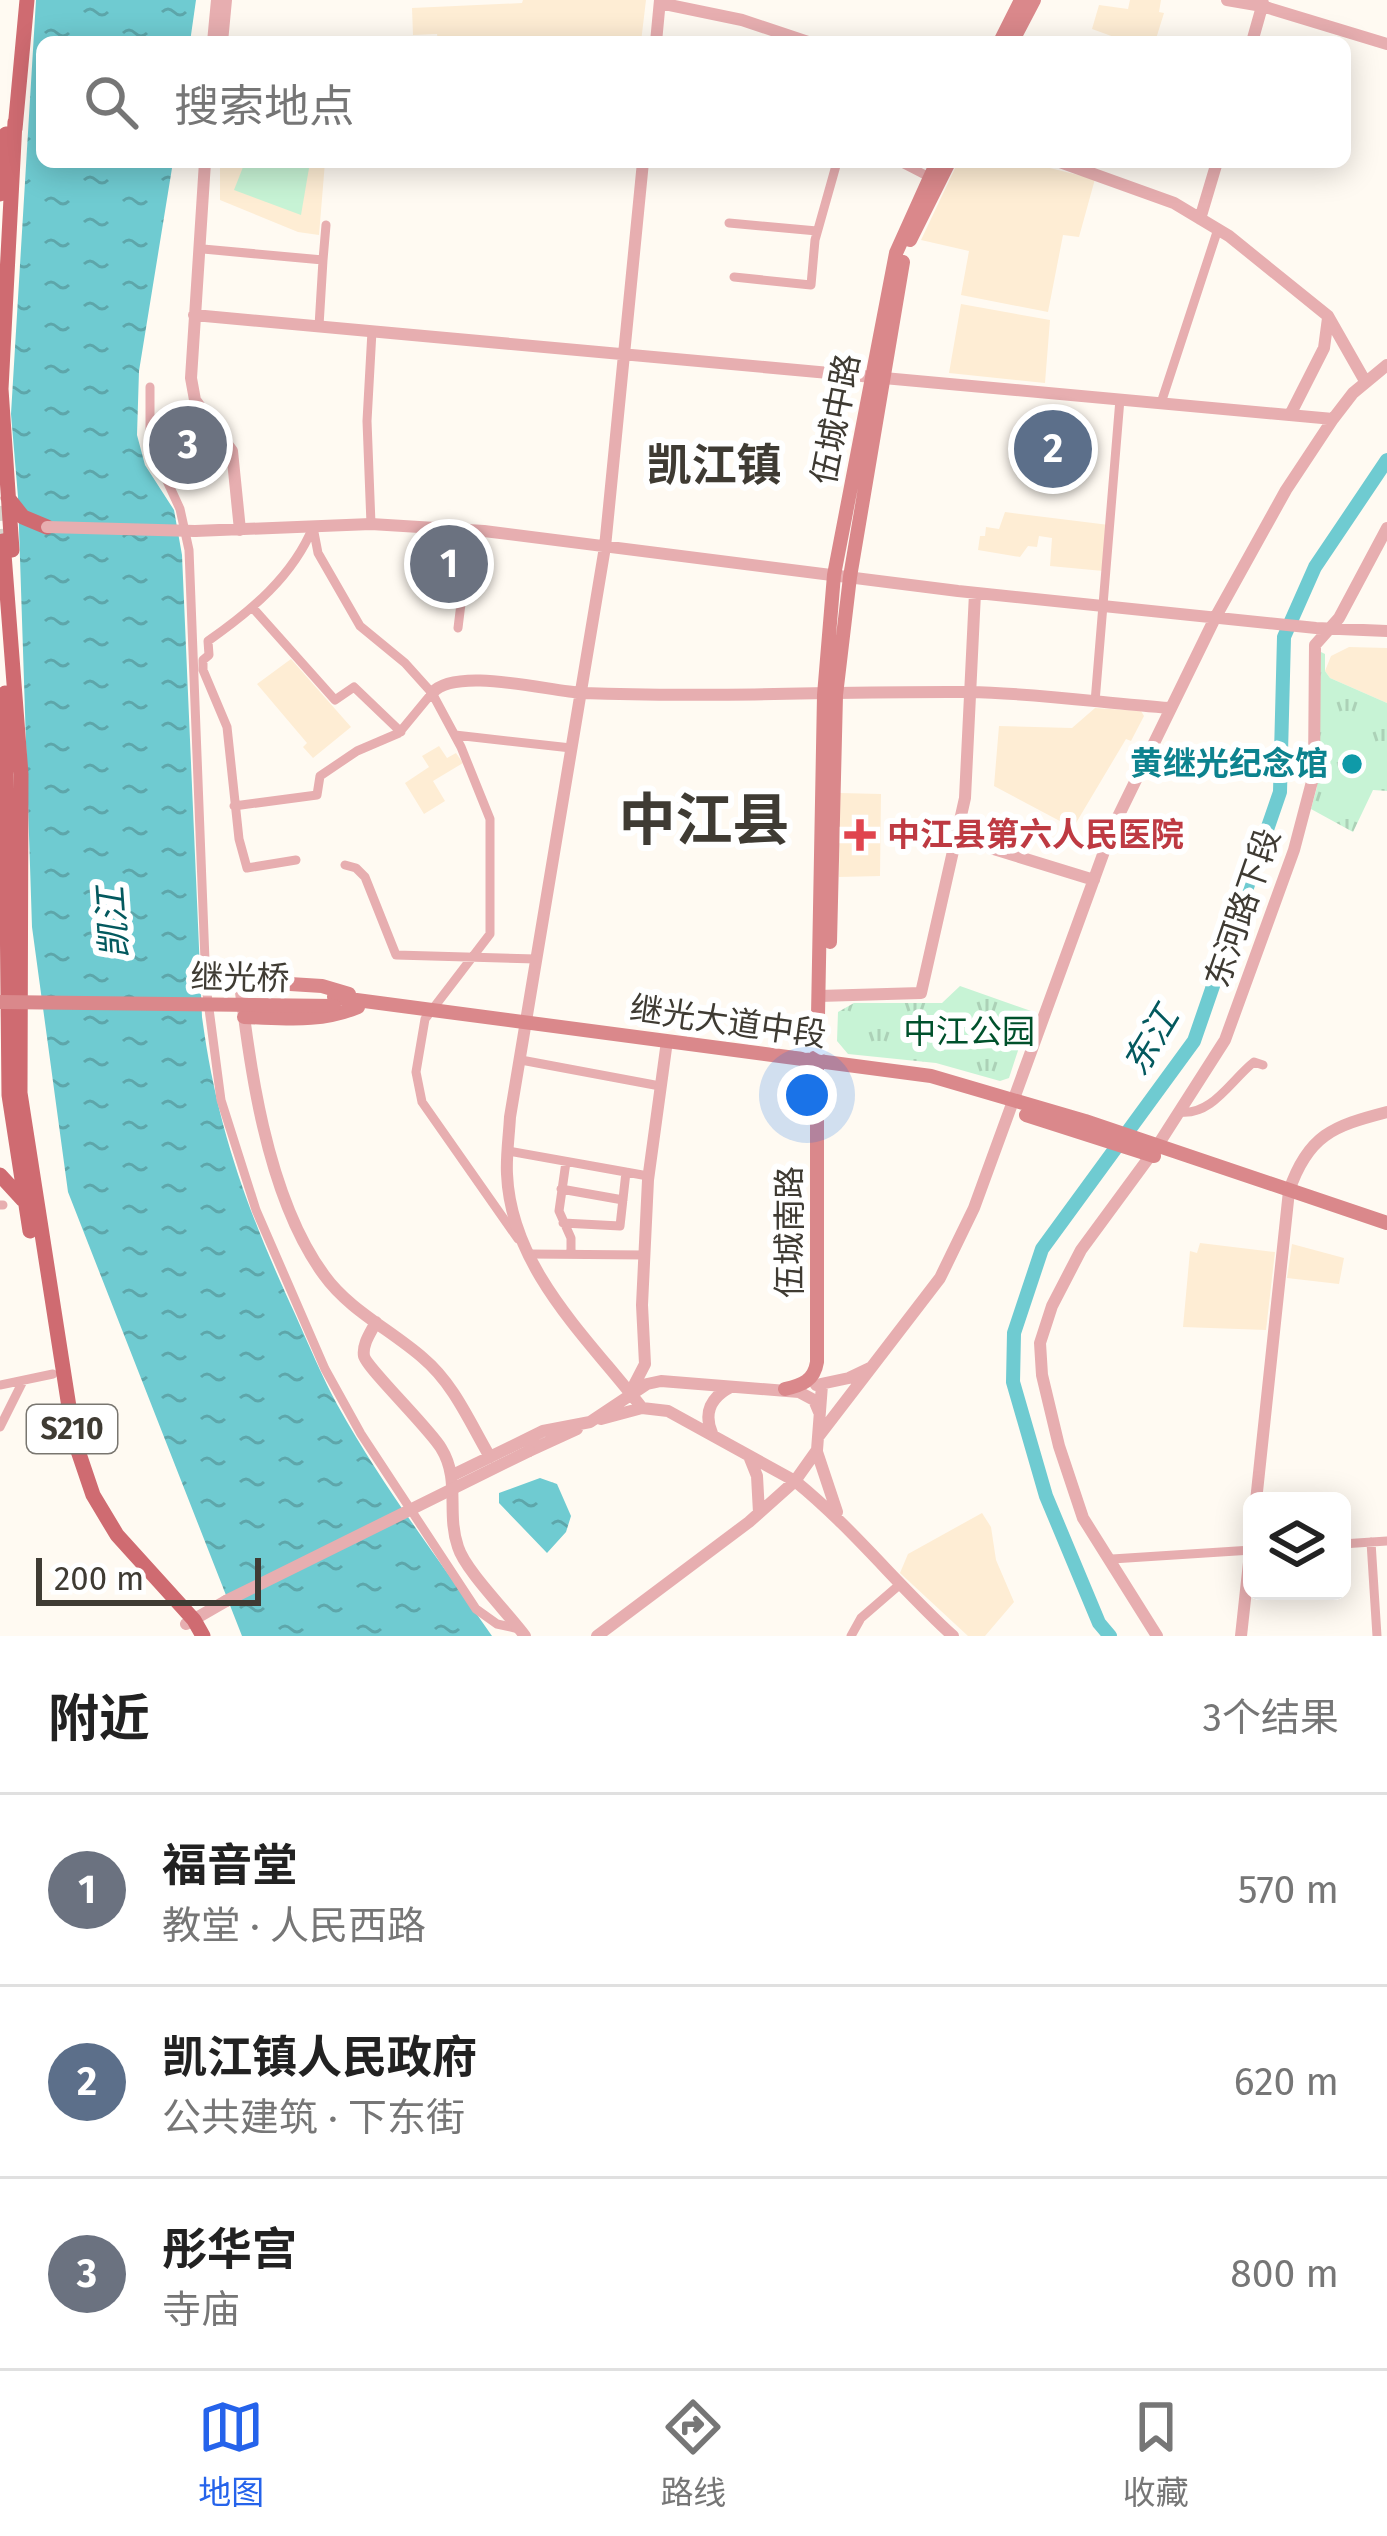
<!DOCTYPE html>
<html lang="zh">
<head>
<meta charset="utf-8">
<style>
  :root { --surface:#fff; --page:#f6f6f6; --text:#222; --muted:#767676; --line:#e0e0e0; --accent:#2563eb }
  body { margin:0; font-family:"Fira Sans","Noto Sans SC",sans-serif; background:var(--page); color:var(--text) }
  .controls { position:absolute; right:36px; bottom:36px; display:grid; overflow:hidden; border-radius:18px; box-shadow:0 6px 30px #0003 }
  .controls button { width:108px; height:108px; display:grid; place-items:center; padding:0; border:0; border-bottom:3px solid var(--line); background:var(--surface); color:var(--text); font:60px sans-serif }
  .scale { position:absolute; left:36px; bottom:30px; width:225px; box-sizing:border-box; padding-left:12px; border:6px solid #3f3b33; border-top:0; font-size:33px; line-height:42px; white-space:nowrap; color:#3f3b33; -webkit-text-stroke:9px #fff; paint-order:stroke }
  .you { position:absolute; left:807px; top:1095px; width:42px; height:42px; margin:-30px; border:9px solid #fff; border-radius:50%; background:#1a73e8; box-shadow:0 0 0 18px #1a73e833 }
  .badge { display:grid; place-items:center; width:78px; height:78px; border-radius:50%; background:var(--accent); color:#fff; font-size:39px; font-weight:700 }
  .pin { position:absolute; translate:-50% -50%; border:6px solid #fff; box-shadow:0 3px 12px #0006 }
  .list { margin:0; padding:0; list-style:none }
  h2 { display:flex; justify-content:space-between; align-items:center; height:156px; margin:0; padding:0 48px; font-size:51px }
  h2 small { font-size:39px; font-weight:400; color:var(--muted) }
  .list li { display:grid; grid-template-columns:78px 1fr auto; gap:36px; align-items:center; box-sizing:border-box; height:192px; padding:0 48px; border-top:3px solid var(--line) }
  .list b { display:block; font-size:45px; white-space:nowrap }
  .list p { margin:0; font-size:39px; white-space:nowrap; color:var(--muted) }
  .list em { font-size:39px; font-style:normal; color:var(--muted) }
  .icon { flex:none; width:66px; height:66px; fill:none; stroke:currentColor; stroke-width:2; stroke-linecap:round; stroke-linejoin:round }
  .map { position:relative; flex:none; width:1387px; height:1636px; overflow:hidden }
  .search { position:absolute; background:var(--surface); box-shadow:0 6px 30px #0003; left:36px; right:36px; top:36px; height:132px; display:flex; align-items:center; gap:30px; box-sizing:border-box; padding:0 42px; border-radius:18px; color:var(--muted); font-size:45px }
  .sheet { height:732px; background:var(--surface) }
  nav { display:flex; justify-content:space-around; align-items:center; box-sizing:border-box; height:168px; border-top:3px solid var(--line); background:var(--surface); font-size:33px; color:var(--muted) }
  nav a { display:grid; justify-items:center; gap:6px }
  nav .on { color:var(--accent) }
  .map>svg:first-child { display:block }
  .built { fill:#feedd4 }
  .grass { fill:url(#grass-tufts) }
  .pitch { fill:#c7f3d5 }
  .water { fill:url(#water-ripples) }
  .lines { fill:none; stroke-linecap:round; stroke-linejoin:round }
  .river { stroke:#6fcbd1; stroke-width:14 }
  .primary-tunnel { stroke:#d9d4cc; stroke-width:15; stroke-dasharray:15 8; stroke-linecap:butt }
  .minor { stroke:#e7aeb0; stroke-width:9 }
  .tertiary { stroke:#e7aeb0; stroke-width:12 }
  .secondary { stroke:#da888b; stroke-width:14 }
  .primary { stroke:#cf6b71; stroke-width:15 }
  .tertiary-bridge { stroke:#e7aeb0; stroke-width:12 }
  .secondary-bridge { stroke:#da888b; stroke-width:14 }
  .culture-dot { fill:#0f9aa8; stroke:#fff; stroke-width:4.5 }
  .health-dot { fill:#e0444e; stroke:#fff; stroke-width:4.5 }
  .labels { text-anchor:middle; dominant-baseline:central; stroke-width:12; stroke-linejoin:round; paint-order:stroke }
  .shield { fill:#fff; stroke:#797670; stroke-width:3 }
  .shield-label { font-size:30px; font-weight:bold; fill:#3f3b33 }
  .street-label { font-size:33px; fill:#3f3b33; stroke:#fff }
  .culture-label { font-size:33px; font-weight:bold; fill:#0d838f; stroke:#fff; text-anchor:end }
  .health-label { font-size:33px; font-weight:bold; fill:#be3a42; stroke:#fff; text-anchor:start }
  .park-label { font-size:33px; fill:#00512c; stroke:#fff }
  .water-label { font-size:36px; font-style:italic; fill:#03595e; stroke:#fff }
  .district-label { font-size:45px; font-weight:bold; fill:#3f3b33; stroke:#fff }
  .town-label { font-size:57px; font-weight:bold; fill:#3f3b33; stroke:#fff }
</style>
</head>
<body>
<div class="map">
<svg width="1387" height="1636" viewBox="0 0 1387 1636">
  <defs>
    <pattern id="grass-tufts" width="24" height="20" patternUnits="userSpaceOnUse" patternTransform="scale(3)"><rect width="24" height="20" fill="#c7f3d5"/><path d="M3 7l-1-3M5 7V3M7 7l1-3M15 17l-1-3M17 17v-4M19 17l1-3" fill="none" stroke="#acd1b7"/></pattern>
    <pattern id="water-ripples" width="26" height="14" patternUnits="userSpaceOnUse" patternTransform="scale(3)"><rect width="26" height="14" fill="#6fcbd1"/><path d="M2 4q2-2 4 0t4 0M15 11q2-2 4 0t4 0" fill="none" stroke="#5da6aa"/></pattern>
  </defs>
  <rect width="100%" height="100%" fill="#fffaf2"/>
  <path class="built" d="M523 0H646L641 42H438L437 34 413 35 412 8 522 3Z
    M1130 0H1161L1159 12 1164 13 1155 42H1128L1092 29 1099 5 1128 9Z
    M220 162H325L319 235 298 232 220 200Z
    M958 162H1025L1095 179 1079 237 1063 235 1048 312 961 295 969 251 921 240Z
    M961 304 1050 320 1045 383 949 373Z
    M1005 512 1109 525 1103 571 1050 566 1052 538 1039 536 1037 547 1028 546 1020 557 978 550 980 536H985L986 527 999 529Z
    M1349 647 1387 648V703L1330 678 1325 671 1331 656Z
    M291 659 351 727 313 758 303 747 307 743 257 684Z
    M1095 708 1141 711 1144 716 1131 741 1126 739 1073 828 994 786 999 726 1072 728Z
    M439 746 447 758 456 753 463 763 433 781 445 801 424 814 405 783 429 767 422 756Z
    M840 793 881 794 880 876 839 877Z
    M1200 1243 1275 1252 1266 1330 1183 1327 1190 1251 1197 1253Z
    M1292 1244 1344 1258 1339 1284 1287 1278Z
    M982 1513 991 1527 996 1560 1014 1602 985 1636H968L900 1573 908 1554Z"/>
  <path class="grass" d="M1317 650 1325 654V671L1330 678 1387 703V791L1373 790 1353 832 1311 809 1317 787Z
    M960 986 1031 1011 1009 1078 1000 1081 936 1063 848 1054 837 1041 838 1012 854 1003H942Z"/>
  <path class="pitch" d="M245 162H310L301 215 234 190Z"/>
  <path class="water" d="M36 0H196L190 42H42V162H173L139 371 137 435 145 465 174 510 182 555 202 1017C217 1129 248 1212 295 1314 309 1345 322 1377 338 1406 383 1487 440 1561 492 1636H242L68 1192 32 927 18 497 11 414Z
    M540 1478 557 1484 571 1516 566 1532 547 1553 499 1503V1493Z"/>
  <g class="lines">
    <path class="river" d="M1110 1636 1099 1623 1046 1496 1013 1382 1014 1333 1042 1249 1194 1041 1280 792 1284 637 1315 567 1387 460"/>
    <path class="primary-tunnel" d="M0 506 3 541"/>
    <path class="minor" d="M900 162 933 179
      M729 223 817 231
      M203 249 323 260 319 326
      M323 260 326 225
      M734 277 811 285 815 240 837 162
      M150 387V444L180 509 189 550 206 986 221 1100 256 1210 325 1369 361 1434 476 1609 497 1624 519 1629
      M1161 403 1218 229
      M371 524 367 421 372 331
      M313 527 318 553 360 626 405 663 432 693 461 747 490 819V934L425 1019 416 1072 422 1102 518 1239
      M252 607 335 700 354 687 401 732
      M458 628 470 530
      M1095 702 1120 399
      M455 735 571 748
      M234 806 317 795 320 776 357 751 399 733 432 693
      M296 860 247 868 239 839 227 727 203 670V660L209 655 208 641C251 611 293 576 313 527
      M345 865 356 868 365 877 396 955 536 959
      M521 1060 660 1086
      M1180 1112C1212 1116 1231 1080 1254 1062L1263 1065
      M508 1151 648 1176
      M566 1162 559 1211 571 1238V1254
      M561 1189 623 1200
      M0 1205H3
      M563 1223 620 1226 626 1172
      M529 1254 645 1255
      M0 1385 53 1374
      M0 1427 22 1383
      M1371 1542 1377 1636
      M1342 1544 1387 1541
      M1112 1559 1252 1550
      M851 1636 861 1618 898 1586"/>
    <path class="tertiary" d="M1227 0 1262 6 1387 44
      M660 3 742 20 808 42
      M213 42 217 0
      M222 42 226 0
      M656 42 660 0
      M1252 42 1263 3
      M205 162 191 378 195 400 232 451 240 530
      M1060 162 1174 203 1229 236 1328 316 1365 381
      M1200 219 1217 162
      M194 315 1333 419
      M1290 415 1324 348 1328 318
      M195 531 371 524 484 531 958 591 1316 628 1387 631
      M432 693C456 666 547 691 583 693 712 698 840 691 969 692 1035 693 1103 703 1170 708
      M958 838 1094 880
      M238 965C248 1060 266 1196 324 1275 349 1310 391 1330 423 1358 454 1384 470 1423 490 1457
      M819 996 921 993 965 798 975 593
      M376 1322C371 1332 362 1344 364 1356 366 1367 429 1428 441 1448 461 1480 446 1513 458 1547 465 1570 508 1613 525 1636
      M816 1385 849 1378 870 1368
      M631 1391 645 1364 642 1305 648 1180 667 1041
      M642 1408C588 1338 511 1269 507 1174 506 1156 509 1136 510 1117L605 547 643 162
      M601 1419 642 1408 668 1411 795 1481 817 1450 822 1385
      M712 1433C703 1412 711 1397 731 1387
      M818 1437 940 1278 974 1208 1113 827 1215 618 1286 490 1333 419 1353 393 1387 365
      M529 1451 577 1429
      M817 1452 837 1512
      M749 1456 757 1476 759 1513
      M455 1474 543 1431 590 1422 647 1384 661 1381 799 1392 814 1400 819 1412
      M1256 1501 1289 1191C1308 1135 1333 1126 1387 1112
      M186 1624 226 1601
      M597 1636 749 1522 795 1481C853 1528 898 1586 953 1636
      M1157 1636 1083 1518 1059 1446 1042 1375 1040 1343 1052 1306 1081 1250 1156 1148 1225 1040 1294 850 1314 774 1315 645 1339 618 1387 528
      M1241 1636 1252 1535"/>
    <path class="secondary" d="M1000 42 1021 0
      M1012 42 1034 0
      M910 240 949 162
      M830 942 836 695 850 577 903 262
      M240 981 322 986 349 994
      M334 997 931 1076 1085 1121 1387 1223
      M244 1017C284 1018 320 1023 358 1007
      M1026 1115 1154 1156
      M785 1389C802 1385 814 1381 817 1362V1069L824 695 834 575 896 253 937 162"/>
    <path class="primary" d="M15 129 27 0
      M0 194 6 134
      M8 498 23 517 47 527
      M3 541 21 774 20 1093 74 1439 93 1495 117 1535 194 1620 203 1636
      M12 550 1 389 15 122
      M5 693 9 1095 30 1231
      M0 1175 23 1200"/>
    <path class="tertiary-bridge" d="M47 527 195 531
      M226 1601 529 1451"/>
    <path class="secondary-bridge" d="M0 1002 334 1006"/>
  </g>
  <circle class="culture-dot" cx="1352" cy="764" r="12"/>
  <path class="health-dot" d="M854 817h12v12h12v12h-12v12h-12v-12h-12v-12h12z"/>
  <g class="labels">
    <rect class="shield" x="27" y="1405" width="90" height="48" rx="9"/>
    <g class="shield-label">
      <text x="72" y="1429">S210</text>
    </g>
    <g class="street-label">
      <text transform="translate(836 419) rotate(-79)">伍城中路</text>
      <text transform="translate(1243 908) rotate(-71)">东河路下段</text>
      <text transform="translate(240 978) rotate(1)">继光桥</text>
      <text transform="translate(728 1022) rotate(8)">继光大道中段</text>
      <text transform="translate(790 1232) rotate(-90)">伍城南路</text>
    </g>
    <g class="culture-label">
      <text x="1328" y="764">黄继光纪念馆</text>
    </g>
    <g class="health-label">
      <text x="887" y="835">中江县第六人民医院</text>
    </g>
    <g class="park-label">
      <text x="969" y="1032">中江公园</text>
    </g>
    <g class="water-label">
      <text transform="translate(113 923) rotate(-94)">凯江</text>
      <text transform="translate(1151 1041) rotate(-59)">东江</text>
    </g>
    <g class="district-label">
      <text x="714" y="466">凯江镇</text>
    </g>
    <g class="town-label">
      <text x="704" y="821">中江县</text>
    </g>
  </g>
</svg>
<div class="controls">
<button><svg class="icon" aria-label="layers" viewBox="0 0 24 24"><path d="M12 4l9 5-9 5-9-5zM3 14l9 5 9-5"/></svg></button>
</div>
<div class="scale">200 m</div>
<div class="you"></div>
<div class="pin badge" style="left:449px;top:564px;background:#6b7280">1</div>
<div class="pin badge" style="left:1053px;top:449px;background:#5c6f8a">2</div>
<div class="pin badge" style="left:188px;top:445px;background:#6b7280">3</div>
<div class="search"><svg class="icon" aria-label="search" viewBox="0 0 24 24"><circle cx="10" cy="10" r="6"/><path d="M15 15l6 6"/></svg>搜索地点</div>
</div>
<section class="sheet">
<h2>附近<small>3个结果</small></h2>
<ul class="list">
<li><span class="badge" style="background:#6b7280">1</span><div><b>福音堂</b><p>教堂 · 人民西路</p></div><em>570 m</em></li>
<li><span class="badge" style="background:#5c6f8a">2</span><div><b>凯江镇人民政府</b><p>公共建筑 · 下东街</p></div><em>620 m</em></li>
<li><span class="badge" style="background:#6b7280">3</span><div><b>彤华宫</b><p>寺庙</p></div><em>800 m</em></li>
</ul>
</section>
<nav>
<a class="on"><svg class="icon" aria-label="map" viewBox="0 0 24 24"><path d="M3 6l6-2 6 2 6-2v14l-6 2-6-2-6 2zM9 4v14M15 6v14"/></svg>地图</a>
<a><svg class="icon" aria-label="directions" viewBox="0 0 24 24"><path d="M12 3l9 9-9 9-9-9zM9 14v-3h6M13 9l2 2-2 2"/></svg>路线</a>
<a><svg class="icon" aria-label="saved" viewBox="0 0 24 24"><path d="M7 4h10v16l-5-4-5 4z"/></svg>收藏</a>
</nav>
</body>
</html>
